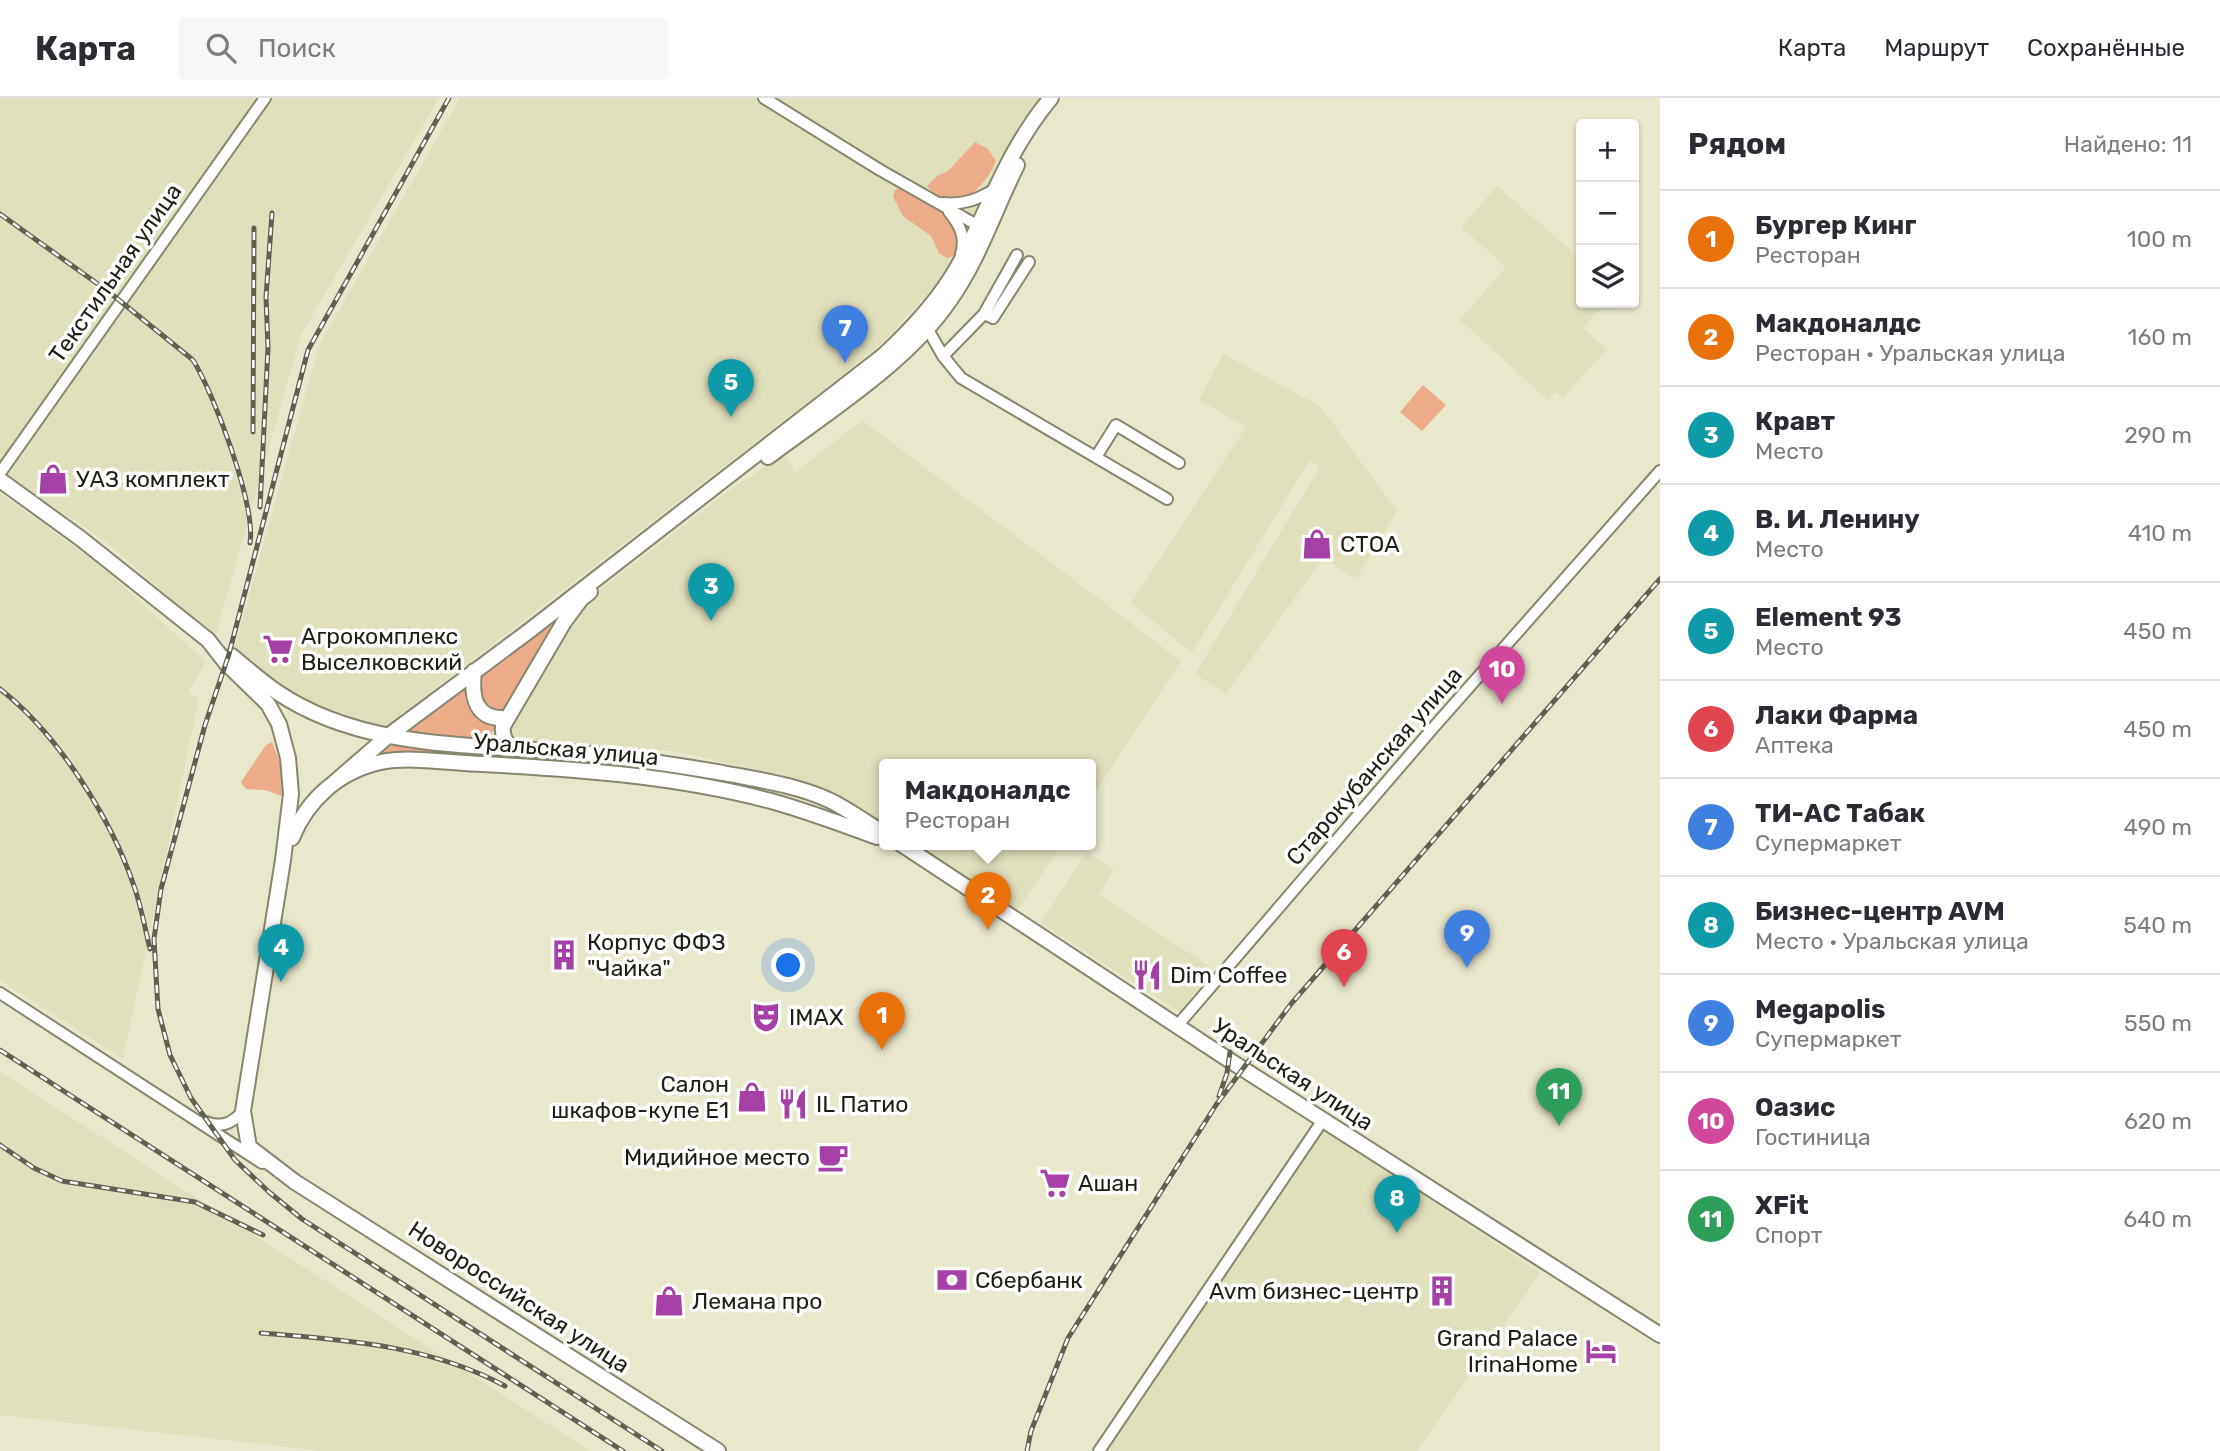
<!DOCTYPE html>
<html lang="ru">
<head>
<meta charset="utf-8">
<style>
  :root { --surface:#fff; --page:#f7f7f7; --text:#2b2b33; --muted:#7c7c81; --line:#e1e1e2; --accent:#a440a6 }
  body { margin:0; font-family:Rubik,sans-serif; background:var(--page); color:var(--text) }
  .controls { position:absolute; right:21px; top:21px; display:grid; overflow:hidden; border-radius:7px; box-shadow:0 2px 5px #0004 }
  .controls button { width:63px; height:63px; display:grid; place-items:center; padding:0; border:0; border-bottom:2px solid var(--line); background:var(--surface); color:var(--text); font:35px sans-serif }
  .you { position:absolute; left:789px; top:868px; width:24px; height:24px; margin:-18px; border:5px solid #fff; border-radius:50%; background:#1a73e8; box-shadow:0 0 0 10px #1a73e833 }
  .badge { display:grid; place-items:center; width:46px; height:46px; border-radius:50%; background:var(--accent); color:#fff; font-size:23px; font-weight:700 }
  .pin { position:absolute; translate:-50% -58px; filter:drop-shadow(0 2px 4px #0008) }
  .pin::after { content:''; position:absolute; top:37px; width:24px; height:21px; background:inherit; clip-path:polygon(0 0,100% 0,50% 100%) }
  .popup { position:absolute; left:879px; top:661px; width:217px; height:91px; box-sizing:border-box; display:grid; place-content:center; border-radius:7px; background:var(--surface); filter:drop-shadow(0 2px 5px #0005); font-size:23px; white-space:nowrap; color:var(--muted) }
  .popup b { font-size:26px; color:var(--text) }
  .popup::after { content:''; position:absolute; left:50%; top:100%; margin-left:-14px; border:14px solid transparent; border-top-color:var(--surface) }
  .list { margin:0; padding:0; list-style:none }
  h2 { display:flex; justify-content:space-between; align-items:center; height:91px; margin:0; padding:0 28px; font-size:30px }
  h2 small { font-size:23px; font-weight:400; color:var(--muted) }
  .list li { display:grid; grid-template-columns:46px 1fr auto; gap:21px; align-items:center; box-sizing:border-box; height:98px; padding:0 28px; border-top:2px solid var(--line) }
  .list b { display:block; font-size:26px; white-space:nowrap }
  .list p { margin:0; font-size:23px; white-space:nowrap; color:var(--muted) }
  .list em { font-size:23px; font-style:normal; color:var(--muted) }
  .icon { flex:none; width:38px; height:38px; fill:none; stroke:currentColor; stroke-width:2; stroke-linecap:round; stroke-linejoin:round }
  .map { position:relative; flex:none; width:1660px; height:1353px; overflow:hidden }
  header { display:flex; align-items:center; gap:42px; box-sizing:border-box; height:98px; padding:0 35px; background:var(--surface); border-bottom:2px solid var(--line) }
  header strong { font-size:33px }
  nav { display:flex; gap:38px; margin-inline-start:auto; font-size:24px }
  .search { width:490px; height:63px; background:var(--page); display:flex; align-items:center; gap:18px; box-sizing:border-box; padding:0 24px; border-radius:7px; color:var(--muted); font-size:26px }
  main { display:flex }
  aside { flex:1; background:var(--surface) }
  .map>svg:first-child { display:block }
  .built { fill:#e1e0bd }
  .green { fill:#ecac89 }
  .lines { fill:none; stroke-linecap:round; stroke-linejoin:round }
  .minor-casing { stroke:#88866e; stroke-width:14 }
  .major-casing { stroke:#88866e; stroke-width:18 }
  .minor { stroke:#fff; stroke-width:10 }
  .major { stroke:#fff; stroke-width:14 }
  .rail-casing { stroke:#616051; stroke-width:5 }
  .rail { stroke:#fff; stroke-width:2.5; stroke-dasharray:8; stroke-linecap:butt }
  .labels { text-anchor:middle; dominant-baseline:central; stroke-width:7; stroke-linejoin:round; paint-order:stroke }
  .street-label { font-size:23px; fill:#1f1f15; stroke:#fff }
  .poi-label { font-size:23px; fill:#1f1f15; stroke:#fff; text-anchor:start }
</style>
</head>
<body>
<header>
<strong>Карта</strong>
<div class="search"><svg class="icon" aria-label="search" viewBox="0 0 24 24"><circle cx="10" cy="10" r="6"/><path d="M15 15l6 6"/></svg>Поиск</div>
<nav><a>Карта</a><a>Маршрут</a><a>Сохранённые</a></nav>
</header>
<main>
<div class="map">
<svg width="1660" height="1353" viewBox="0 0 1660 1353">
  <rect width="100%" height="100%" fill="#e9e7cc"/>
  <path class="built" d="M0 0H439L301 237 215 539 103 441 0 374Z
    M460 0H1045L1019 31 958 156 944 178 883 244 835 283 382 631 332 615 298 601 252 570 234 551 319 247Z
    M1497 88 1581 161V205H1605L1583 230 1607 251 1563 299 1556 294 1548 302 1460 222 1506 169 1461 129Z
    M1223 256 1320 308 1397 413 1356 481 1323 460 1226 596 1195 576 1320 369 1309 363 1192 555 1131 505 1246 329 1199 302Z
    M862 322 1181 563 1091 701V666H885V729L832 693 790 679 674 653 515 643 511 631 514 617 568 525 592 498 737 387 783 357 796 374Z
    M0 396 99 466 206 564 188 594 199 600 123 961 0 882Z
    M909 746H1062L1014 818Z
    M1086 754 1114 771 1099 797 1214 871 1180 914 1041 825Z
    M0 974 47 1004 590 1353H325L0 1317Z
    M1322 1030 1540 1175 1417 1353H1103Z"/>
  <path class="green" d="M975 44 988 51 996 63C985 91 953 120 927 88L937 78 948 73Z
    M901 89 950 118 957 134 958 156 947 160 939 155 931 138 903 118 893 99 895 92Z
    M1423 287 1446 307 1422 333 1400 314Z
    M547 527 553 529 504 616 484 609 477 589 481 578Z
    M467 589 498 625 488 642 405 636Z
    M272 644 280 665 282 698 265 692 246 691 241 684 266 647Z
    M393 646 433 651 611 661 610 665 413 655 380 656Z"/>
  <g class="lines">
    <g class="minor-casing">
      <path id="minor" d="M764 0 880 72 984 131
        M942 105C963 107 977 102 995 91
        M949 114C960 127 966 139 961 156
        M984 216 1017 157
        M927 230 943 258 961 280 1167 401
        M943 258 984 216 993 220 1029 164
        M1096 359 1116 327 1179 365
        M0 375 265 0
        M0 895 262 1065
        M1177 928 1433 630 1660 373
        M203 1023C220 1030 231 1027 243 1013
        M1099 1353 1323 1022"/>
    </g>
    <g class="major-casing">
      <path id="major" d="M768 359C829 313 907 265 950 202 979 161 995 111 1017 67
        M0 382 80 440 208 542 226 565 268 606 279 626 288 660 291 696 283 762 243 1013 249 1049 295 1084 718 1353
        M232 558C246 570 261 583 277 594 361 651 469 646 565 654 618 658 670 666 723 675 759 682 797 687 831 703 849 712 867 725 885 736
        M474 573C471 599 475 623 508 620
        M514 651C505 644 502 639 503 628L564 524 581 501 590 494
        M335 684 388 638 529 533 884 257C912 231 938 203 957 170 989 112 1007 52 1051 0
        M292 740C307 702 339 673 381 664 410 658 451 665 482 666 579 671 677 678 771 703 807 713 842 726 877 739
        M901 746 1229 962 1660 1237"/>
    </g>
    <use href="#minor" class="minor"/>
    <use href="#major" class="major"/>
    <g class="rail-casing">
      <path id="rail" d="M449 0 308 252 229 556 205 627 161 791 154 841 158 911 170 957 191 1000 235 1062 269 1094 302 1121 662 1353
        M0 116 109 194 193 262C214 296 256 407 250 445
        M253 334 254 130
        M260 409 268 250 266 199 272 115
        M0 591C57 635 111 720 134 788 141 808 145 830 150 851
        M0 952 623 1353
        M1219 998 1227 975 1230 954
        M0 1047 34 1070 62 1083 195 1104 263 1137
        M261 1235C345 1242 429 1247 505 1288
        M1027 1353 1031 1333 1068 1240 1216 1007 1291 906 1660 481"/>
    </g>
    <use href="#rail" class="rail"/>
  </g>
  <defs>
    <g id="shop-bare" transform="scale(2.415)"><path d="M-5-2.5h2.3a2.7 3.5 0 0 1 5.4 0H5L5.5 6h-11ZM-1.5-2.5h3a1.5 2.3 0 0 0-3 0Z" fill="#a440a6" stroke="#fff" stroke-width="2.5" paint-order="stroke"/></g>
    <g id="supermarket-bare" transform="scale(2.415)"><path d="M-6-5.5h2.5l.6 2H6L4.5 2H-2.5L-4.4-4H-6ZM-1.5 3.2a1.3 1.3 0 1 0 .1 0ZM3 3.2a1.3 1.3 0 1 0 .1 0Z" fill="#a440a6" stroke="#fff" stroke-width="2.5" paint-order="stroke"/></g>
    <g id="building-bare" transform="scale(2.415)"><path d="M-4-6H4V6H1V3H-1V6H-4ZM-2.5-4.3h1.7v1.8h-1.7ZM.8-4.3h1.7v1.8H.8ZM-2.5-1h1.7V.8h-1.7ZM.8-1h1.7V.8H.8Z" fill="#a440a6" stroke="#fff" stroke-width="2.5" paint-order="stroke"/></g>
    <g id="restaurant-bare" transform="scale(2.415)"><path d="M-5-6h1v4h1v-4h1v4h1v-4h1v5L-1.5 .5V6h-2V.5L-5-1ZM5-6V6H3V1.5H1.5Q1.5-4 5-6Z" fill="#a440a6" stroke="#fff" stroke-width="2.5" paint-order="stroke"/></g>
    <g id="theatre-bare" transform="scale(2.415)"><path d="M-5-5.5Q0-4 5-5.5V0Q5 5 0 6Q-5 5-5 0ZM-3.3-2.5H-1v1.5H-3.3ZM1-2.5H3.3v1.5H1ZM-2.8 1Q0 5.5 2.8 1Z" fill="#a440a6" stroke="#fff" stroke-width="2.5" paint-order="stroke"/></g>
    <g id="cafe-bare" transform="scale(2.415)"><path d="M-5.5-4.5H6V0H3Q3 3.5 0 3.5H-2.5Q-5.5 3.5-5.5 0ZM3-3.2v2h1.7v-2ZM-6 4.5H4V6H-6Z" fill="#a440a6" stroke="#fff" stroke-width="2.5" paint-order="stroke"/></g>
    <g id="bank-bare" transform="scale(2.415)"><path d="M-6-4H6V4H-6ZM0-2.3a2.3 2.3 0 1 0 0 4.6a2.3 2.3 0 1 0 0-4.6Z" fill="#a440a6" stroke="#fff" stroke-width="2.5" paint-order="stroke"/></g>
    <g id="hotel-bare" transform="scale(2.415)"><path d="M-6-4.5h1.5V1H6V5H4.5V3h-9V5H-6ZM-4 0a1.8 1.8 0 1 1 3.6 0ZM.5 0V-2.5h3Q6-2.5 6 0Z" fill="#a440a6" stroke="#fff" stroke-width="2.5" paint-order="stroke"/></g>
  </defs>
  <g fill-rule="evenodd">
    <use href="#shop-bare" x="53" y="381"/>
    <use href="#shop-bare" x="1317" y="446"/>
    <use href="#supermarket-bare" x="278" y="551"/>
    <use href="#building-bare" x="564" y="857"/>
    <use href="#restaurant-bare" x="1147" y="877"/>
    <use href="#theatre-bare" x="766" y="919"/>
    <use href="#shop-bare" x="752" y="999"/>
    <use href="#restaurant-bare" x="793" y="1006"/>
    <use href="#cafe-bare" x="833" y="1059"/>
    <use href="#supermarket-bare" x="1055" y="1085"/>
    <use href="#bank-bare" x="952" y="1182"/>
    <use href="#building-bare" x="1442" y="1193"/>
    <use href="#shop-bare" x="669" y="1203"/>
    <use href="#hotel-bare" x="1601" y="1253"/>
  </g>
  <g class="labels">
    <g class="street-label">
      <text transform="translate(115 175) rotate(-55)">Текстильная улица</text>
      <text transform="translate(566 651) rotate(5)">Уральская улица</text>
      <text transform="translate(1374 668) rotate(-49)">Старокубанская улица</text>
      <text transform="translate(1293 976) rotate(33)">Уральская улица</text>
      <text transform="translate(519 1199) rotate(33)">Новороссийская улица</text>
    </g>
    <g class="poi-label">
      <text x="76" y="381">УАЗ комплект</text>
      <text x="1340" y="446">СТОА</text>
      <text x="301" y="538">Агрокомплекс<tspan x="301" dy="26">Выселковский</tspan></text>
      <text x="587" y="844">Корпус ФФЗ<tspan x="587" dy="26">"Чайка"</tspan></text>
      <text x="1170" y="877">Dim Coffee</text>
      <text x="789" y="919">IMAX</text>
      <text x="729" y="986" text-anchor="end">Салон<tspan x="729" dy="26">шкафов-купе Е1</tspan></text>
      <text x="816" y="1006">IL Патио</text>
      <text x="810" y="1059" text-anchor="end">Мидийное место</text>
      <text x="1078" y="1085">Ашан</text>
      <text x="975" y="1182">Сбербанк</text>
      <text x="1419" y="1193" text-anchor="end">Avm бизнес-центр</text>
      <text x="692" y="1203">Лемана про</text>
      <text x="1578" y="1240" text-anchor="end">Grand Palace<tspan x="1578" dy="26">IrinaHome</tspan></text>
    </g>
  </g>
</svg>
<div class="controls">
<button>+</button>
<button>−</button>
<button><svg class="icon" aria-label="layers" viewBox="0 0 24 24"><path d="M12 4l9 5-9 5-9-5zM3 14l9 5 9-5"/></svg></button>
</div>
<div class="you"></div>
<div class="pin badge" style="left:882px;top:952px;background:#e8710a">1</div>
<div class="pin badge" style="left:988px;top:832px;background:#e8710a">2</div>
<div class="popup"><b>Макдоналдс</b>Ресторан</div>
<div class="pin badge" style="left:711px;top:523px;background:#0f9aa8">3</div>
<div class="pin badge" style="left:281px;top:884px;background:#0f9aa8">4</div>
<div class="pin badge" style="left:731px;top:319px;background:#0f9aa8">5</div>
<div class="pin badge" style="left:1344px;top:889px;background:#e0444e">6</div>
<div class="pin badge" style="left:845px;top:265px;background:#3f7fe0">7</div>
<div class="pin badge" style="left:1397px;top:1135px;background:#0f9aa8">8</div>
<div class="pin badge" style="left:1467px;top:870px;background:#3f7fe0">9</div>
<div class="pin badge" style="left:1502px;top:606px;background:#d1479c">10</div>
<div class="pin badge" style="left:1559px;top:1028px;background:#2e9e5b">11</div>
</div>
<aside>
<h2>Рядом<small>Найдено: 11</small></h2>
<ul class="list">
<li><span class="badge" style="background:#e8710a">1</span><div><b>Бургер Кинг</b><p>Ресторан</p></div><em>100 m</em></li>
<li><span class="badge" style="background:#e8710a">2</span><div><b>Макдоналдс</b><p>Ресторан · Уральская улица</p></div><em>160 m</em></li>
<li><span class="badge" style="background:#0f9aa8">3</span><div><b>Кравт</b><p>Место</p></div><em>290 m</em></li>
<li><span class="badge" style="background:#0f9aa8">4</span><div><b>В. И. Ленину</b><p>Место</p></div><em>410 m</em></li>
<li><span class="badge" style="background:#0f9aa8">5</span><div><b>Element 93</b><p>Место</p></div><em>450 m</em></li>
<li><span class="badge" style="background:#e0444e">6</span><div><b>Лаки Фарма</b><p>Аптека</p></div><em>450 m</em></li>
<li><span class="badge" style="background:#3f7fe0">7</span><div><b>ТИ-АС Табак</b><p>Супермаркет</p></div><em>490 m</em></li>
<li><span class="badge" style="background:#0f9aa8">8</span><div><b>Бизнес-центр AVM</b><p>Место · Уральская улица</p></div><em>540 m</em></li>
<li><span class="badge" style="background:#3f7fe0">9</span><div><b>Megapolis</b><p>Супермаркет</p></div><em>550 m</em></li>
<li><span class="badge" style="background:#d1479c">10</span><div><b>Оазис</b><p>Гостиница</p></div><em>620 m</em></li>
<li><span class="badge" style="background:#2e9e5b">11</span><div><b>XFit</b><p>Спорт</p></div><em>640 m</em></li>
</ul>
</aside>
</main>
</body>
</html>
